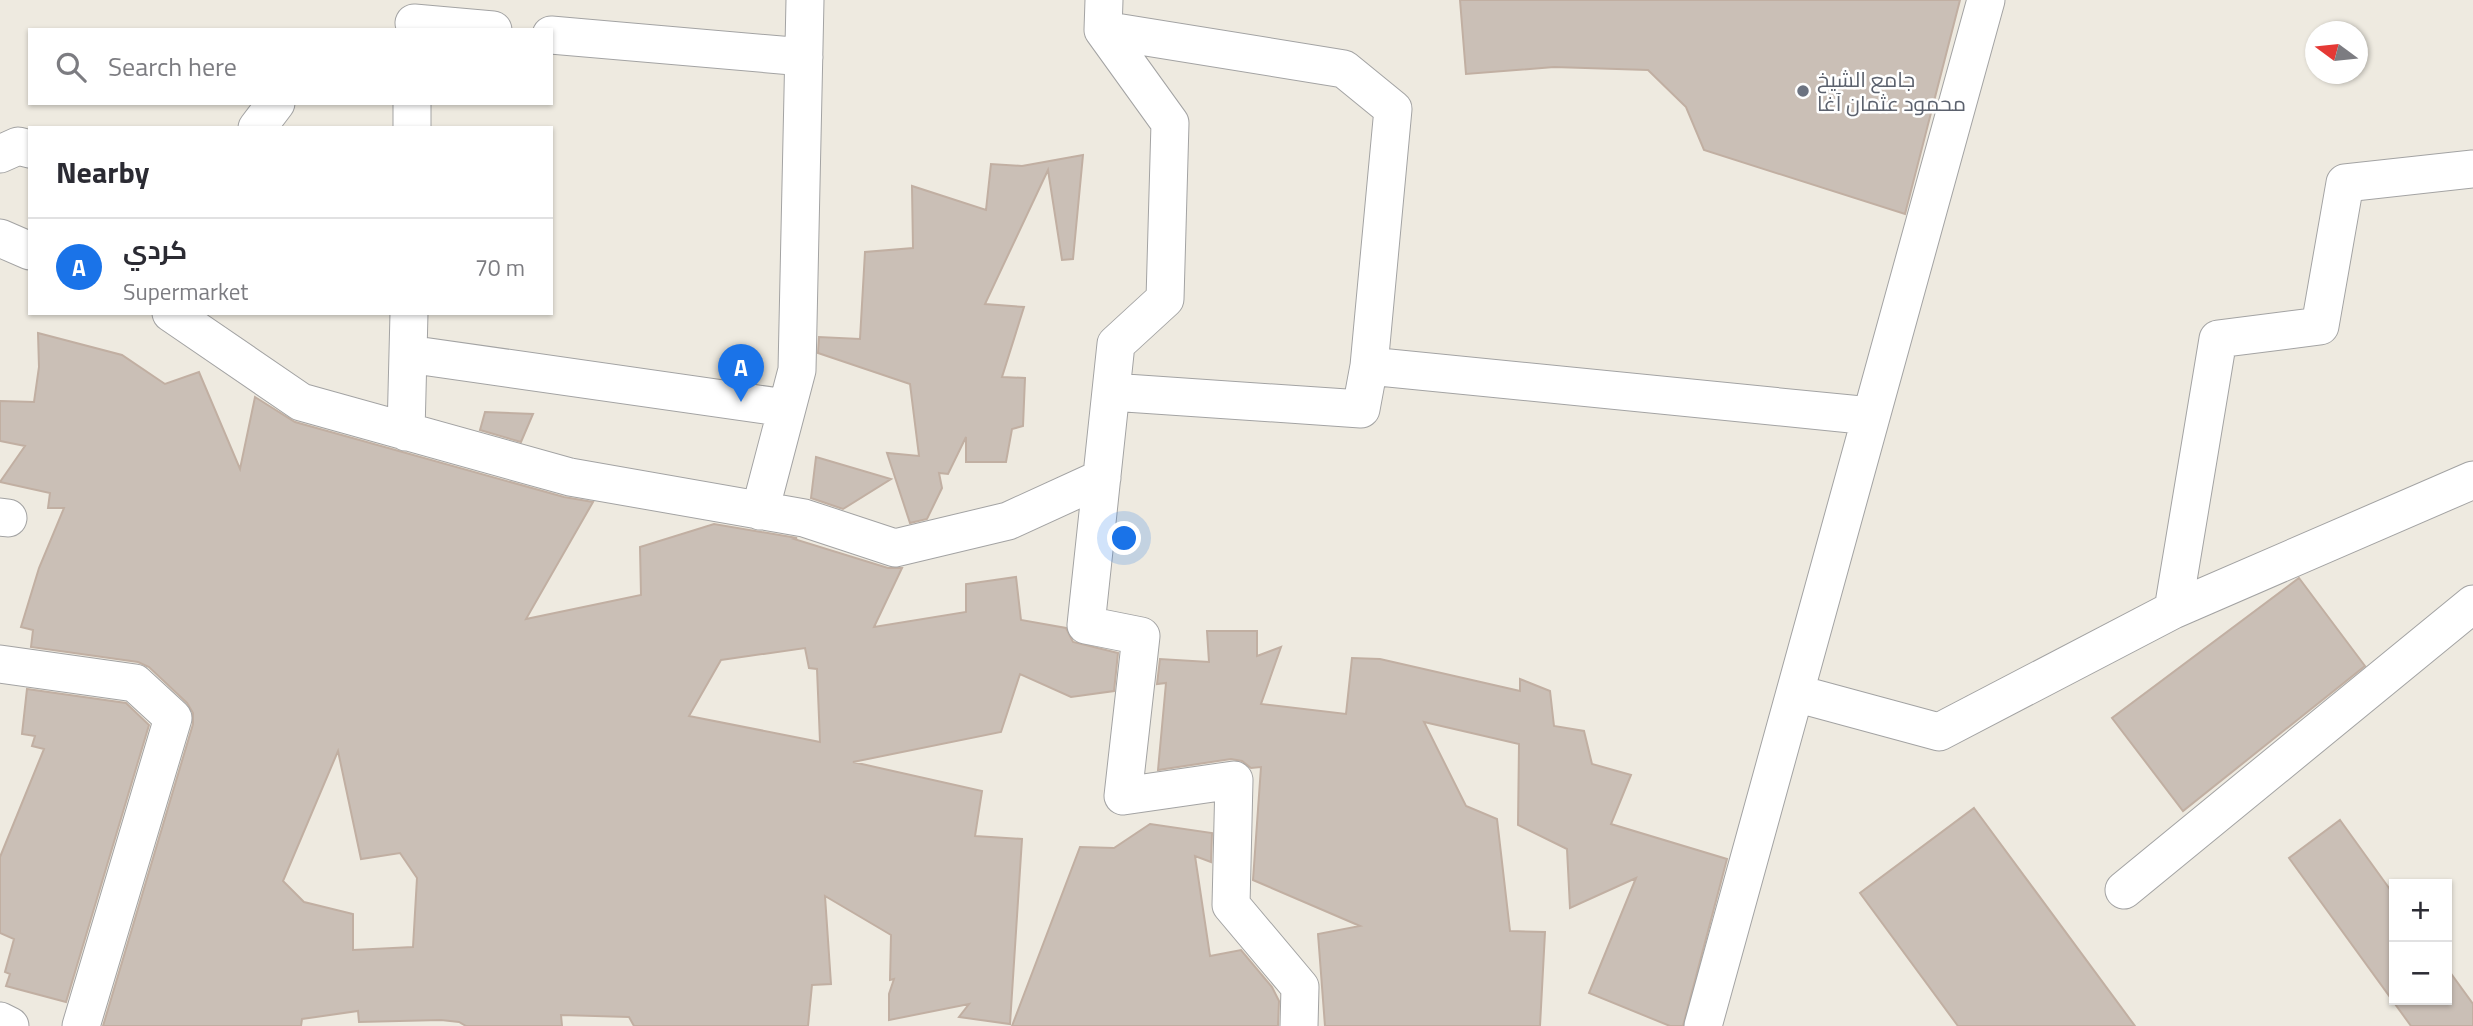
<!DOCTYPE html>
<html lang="en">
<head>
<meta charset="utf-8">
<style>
  :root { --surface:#fff; --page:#f2f2f3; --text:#2b2b33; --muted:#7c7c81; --line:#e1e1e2; --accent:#1a73e8 }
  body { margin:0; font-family:"Titillium Web",Cairo,sans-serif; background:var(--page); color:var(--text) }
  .controls { position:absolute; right:21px; bottom:21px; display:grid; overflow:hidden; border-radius:0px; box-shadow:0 2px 5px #0004 }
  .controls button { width:63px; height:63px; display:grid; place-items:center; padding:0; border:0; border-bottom:2px solid var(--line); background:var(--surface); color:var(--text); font:35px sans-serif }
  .compass { position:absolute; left:2305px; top:21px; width:63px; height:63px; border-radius:50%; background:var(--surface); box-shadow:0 2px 5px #0004; rotate:285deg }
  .you { position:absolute; left:1125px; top:539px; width:24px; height:24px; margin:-18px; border:5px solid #fff; border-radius:50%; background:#1a73e8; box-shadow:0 0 0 10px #1a73e833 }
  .badge { display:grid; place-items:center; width:46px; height:46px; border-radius:50%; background:var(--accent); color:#fff; font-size:23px; font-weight:700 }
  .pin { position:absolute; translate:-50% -58px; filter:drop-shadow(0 2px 4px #0008) }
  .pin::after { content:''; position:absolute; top:37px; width:24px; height:21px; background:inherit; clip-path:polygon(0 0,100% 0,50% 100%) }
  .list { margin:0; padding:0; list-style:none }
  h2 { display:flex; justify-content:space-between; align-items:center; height:91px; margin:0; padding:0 28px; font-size:30px }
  h2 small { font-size:23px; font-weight:400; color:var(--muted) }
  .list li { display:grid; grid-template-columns:46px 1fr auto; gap:21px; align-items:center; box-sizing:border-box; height:98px; padding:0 28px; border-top:2px solid var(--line) }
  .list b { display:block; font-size:26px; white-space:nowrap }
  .list p { margin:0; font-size:23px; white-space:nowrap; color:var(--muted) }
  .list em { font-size:23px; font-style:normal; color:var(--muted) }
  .icon { flex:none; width:38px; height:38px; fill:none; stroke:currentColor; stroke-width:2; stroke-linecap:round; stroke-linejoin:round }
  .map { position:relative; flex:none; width:2473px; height:1026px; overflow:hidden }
  .search { position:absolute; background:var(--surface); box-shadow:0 2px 5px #0004; left:28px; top:28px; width:525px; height:77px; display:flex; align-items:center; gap:18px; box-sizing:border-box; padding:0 24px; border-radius:0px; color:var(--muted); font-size:26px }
  .panel { position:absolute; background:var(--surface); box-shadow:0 2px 5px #0004; left:28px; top:126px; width:525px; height:189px; border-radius:0px }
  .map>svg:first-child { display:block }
  .building { fill:#cabfb6; stroke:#c1afa2; stroke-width:2; fill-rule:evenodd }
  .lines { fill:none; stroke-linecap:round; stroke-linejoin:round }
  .minor-casing { stroke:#a3a3a3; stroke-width:39 }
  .minor { stroke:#fff; stroke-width:37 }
  .worship-dot { fill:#6b7280; stroke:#fff; stroke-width:2.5 }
  .labels { text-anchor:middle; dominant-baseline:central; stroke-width:5; stroke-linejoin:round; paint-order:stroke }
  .worship-label { font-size:21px; fill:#5b616d; stroke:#fff; text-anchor:start }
</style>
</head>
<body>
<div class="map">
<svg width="2473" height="1026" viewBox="0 0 2473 1026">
  <rect width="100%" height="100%" fill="#eeeae0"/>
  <path class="building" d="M1460 0H1960L1905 214 1704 150 1686 107 1648 70 1554 67 1466 74Z
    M1083 155 1073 259 1062 260 1048 170 985 304 1024 307 1002 377 1025 378 1023 426 1012 429 1006 462H966V437L948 474 939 473 942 488 927 519 910 523 887 453 919 456 910 384 818 353 819 337 860 339 865 252 913 248 912 186 986 210 991 164 1022 166Z
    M38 333 122 355 165 384 199 372 240 469 255 397 295 422 564 497 593 502 526 619 641 595 640 547 714 524 797 538 794 539 888 568H902L874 627 966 612V584L1016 577 1021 620 1066 628 1073 642 1118 653 1114 691 1071 697 1020 674 1001 732 853 762 982 791 975 836 1022 839 1010 1024 959 1017 969 1004 889 1020V994L894 979 890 980 891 935 825 896 831 984 812 985 808 1026H634L629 1017 561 1015 562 1026H466L459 1022 441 1020 359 1022 358 1011 302 1019 301 1026H103L193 724V713L187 703 149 667 138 662 31 647 33 630 21 627 39 568 64 508H48L50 493 0 482 25 446 0 441V401L34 402 39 367ZM805 648 809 668 817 669 820 742 689 716 721 660ZM338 751 361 859 400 853 417 878 413 947 353 950V914L304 902 283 881Z
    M485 412 533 414 521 442 480 430Z
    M816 457 891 479 843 509 811 498Z
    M2299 578 2365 666 2183 811 2112 718Z
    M1207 631H1257V656L1281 647 1261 704 1346 714 1352 658 1380 659 1520 691V679L1550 691 1554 726 1584 731 1592 764 1631 775 1611 824 1727 859 1683 1026H1670L1589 993 1636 878 1570 908 1567 849 1518 825 1519 744 1424 722 1466 806 1497 819 1510 931 1545 932 1540 1026H1325L1318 934 1360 926 1253 880 1261 767 1251 768 1242 761 1231 759 1158 770 1166 683 1157 684 1160 659 1209 662Z
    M27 689 126 703 149 725 66 1002 6 986 10 974 5 972 14 939 0 933V857L44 749 32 746 35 736 22 734Z
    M1974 808 2135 1026H1958L1860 893Z
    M2340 820 2394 895V1000H2447V968L2473 1004V1026H2411L2289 858Z
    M1150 824 1212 833 1211 862 1195 856 1210 956 1241 950 1272 987 1279 1001 1278 1026H1012L1080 847 1114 848Z"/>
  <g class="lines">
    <g class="minor-casing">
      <path id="minor" d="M1104 0 1103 30 1344 69 1393 109 1369 366
        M414 23 493 30
        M1103 30 1170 123 1165 299 1116 344 1086 625 1141 636 1123 796 1234 780 1231 905 1300 987 1299 1026
        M551 35 804 57
        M257 128 276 103
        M412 128V103
        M0 154 18 146 30 149
        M0 238 30 251
        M171 313 301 402 570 477 804 518 895 548 1008 521 1102 478
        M408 354 786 408
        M1111 392 1361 409 1369 366 1871 416
        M406 432 409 313
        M760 511 797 370 805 0
        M0 517 8 518
        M2173 610 2218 339 2320 326 2345 183 2473 169
        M0 664 135 683 173 718 81 1026
        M1795 693 1939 732 2173 610 2473 480
        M2124 890 2473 604
        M0 1021 10 1026
        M1703 1026 1986 0"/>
    </g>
    <use href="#minor" class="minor"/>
  </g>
  <circle class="worship-dot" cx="1803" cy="91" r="7"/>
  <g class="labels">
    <g class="worship-label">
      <text x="1817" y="79">جامع الشيخ<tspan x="1817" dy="24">محمود عثمان آغا</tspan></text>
    </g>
  </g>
</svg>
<div class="controls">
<button>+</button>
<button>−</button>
</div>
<svg class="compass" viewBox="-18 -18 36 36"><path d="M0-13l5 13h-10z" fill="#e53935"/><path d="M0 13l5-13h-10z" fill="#7c7c81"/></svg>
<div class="you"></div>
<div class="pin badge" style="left:741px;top:402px">A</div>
<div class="search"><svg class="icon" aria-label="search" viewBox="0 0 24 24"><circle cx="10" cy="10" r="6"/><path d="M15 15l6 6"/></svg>Search here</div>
<section class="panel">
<h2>Nearby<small></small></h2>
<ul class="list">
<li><span class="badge">A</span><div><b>كردي</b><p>Supermarket</p></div><em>70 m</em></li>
</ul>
</section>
</div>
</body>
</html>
